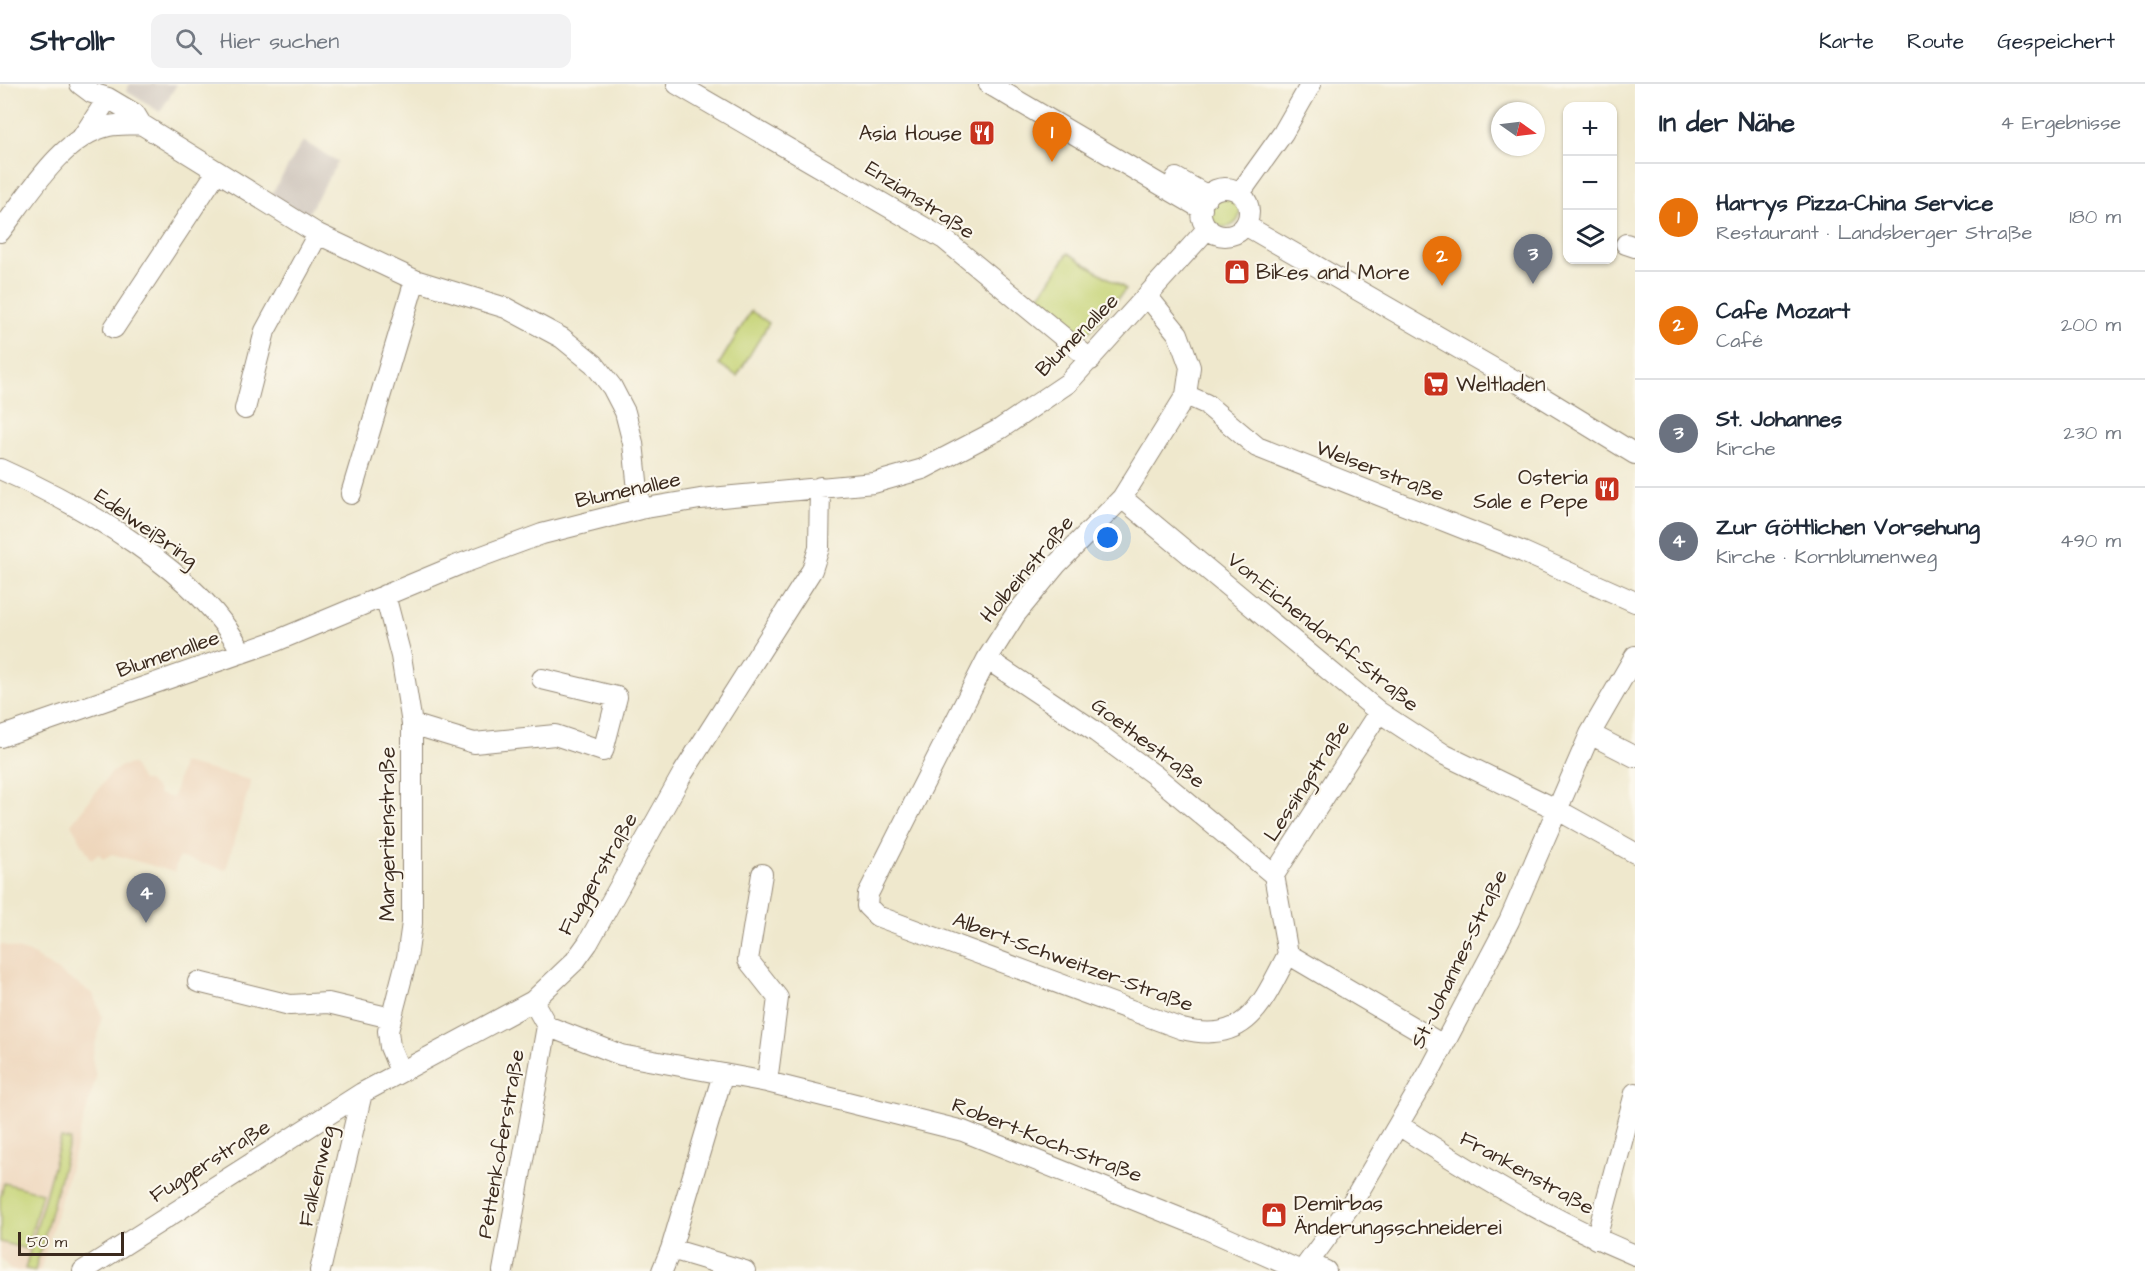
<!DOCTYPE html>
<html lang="de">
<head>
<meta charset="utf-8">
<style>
  :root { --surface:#fff; --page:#f2f2f3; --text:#1f2937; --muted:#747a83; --line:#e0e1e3; --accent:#c8321e }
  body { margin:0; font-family:"Architects Daughter",sans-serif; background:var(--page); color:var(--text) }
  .controls { position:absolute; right:18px; top:18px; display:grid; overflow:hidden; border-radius:12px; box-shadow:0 2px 4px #0004 }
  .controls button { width:54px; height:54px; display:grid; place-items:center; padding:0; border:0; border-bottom:2px solid var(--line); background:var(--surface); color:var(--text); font:30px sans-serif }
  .compass { position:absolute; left:1491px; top:18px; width:54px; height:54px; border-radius:50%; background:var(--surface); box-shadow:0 2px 4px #0004; rotate:104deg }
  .scale { position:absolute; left:18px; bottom:15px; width:106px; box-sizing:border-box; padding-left:6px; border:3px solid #3b2a1e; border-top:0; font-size:16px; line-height:21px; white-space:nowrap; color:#3b2a1e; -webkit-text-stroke:4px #fbf7ec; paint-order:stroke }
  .you { position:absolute; left:1108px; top:454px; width:21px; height:21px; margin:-15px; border:4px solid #fff; border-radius:50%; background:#1a73e8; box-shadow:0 0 0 9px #1a73e833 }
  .badge { display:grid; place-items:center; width:39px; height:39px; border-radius:50%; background:var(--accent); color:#fff; font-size:20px; font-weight:700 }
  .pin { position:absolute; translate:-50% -50px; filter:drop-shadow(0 2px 3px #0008) }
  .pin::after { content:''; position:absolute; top:32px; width:21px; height:18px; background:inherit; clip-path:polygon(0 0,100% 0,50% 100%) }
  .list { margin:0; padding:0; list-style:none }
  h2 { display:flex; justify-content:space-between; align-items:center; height:78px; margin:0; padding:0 24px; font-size:26px }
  h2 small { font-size:20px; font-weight:400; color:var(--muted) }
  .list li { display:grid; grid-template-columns:39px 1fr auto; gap:18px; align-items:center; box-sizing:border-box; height:108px; padding:0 24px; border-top:2px solid var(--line) }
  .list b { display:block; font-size:22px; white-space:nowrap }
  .list p { margin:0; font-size:20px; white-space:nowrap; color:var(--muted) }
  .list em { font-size:20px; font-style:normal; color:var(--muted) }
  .icon { flex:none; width:33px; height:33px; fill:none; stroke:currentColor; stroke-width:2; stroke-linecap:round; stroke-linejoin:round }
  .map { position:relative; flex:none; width:1635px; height:1187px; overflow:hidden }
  header { display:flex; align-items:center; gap:36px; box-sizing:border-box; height:84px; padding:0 30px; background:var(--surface); border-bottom:2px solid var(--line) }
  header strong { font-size:28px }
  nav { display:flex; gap:33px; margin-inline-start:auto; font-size:21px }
  .search { width:420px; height:54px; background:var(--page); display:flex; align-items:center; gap:15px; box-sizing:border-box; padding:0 21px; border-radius:12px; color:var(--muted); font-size:22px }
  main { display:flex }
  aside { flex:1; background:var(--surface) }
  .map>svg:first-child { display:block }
  .built { fill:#eed6bb }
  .industrial { fill:#ccc2b9 }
  .green { fill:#c5d374; stroke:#807e49; stroke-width:1.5 }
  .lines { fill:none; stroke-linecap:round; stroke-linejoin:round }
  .minor-casing { stroke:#958976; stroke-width:22 }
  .minor { stroke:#fff; stroke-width:20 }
  .labels { text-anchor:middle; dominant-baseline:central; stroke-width:4.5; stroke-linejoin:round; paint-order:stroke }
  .poi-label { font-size:21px; fill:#3b2a1e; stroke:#fbf7ec; text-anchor:start }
  .street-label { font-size:21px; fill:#3b2a1e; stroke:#fbf7ec }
</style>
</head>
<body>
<header>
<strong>Strollr</strong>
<div class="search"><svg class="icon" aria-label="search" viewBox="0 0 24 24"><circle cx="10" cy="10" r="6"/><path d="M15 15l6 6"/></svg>Hier suchen</div>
<nav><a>Karte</a><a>Route</a><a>Gespeichert</a></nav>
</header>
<main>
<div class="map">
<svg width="1635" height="1187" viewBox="0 0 1635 1187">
  <rect width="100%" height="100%" fill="#fbf7ec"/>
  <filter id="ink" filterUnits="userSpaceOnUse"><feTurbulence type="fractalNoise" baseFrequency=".0167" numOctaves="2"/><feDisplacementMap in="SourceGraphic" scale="12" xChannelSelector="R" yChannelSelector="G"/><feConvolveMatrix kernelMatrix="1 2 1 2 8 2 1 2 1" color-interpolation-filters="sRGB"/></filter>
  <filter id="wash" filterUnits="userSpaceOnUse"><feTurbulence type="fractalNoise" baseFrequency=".008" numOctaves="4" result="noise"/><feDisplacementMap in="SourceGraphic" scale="24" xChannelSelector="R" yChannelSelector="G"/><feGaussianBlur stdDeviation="1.35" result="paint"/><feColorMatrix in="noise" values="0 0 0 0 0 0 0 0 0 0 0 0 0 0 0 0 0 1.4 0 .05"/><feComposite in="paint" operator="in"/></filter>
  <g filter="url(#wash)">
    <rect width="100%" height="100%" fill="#efe8cd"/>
    <path class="built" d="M182 679 251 696 226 786 179 773 174 788 112 770 103 775 99 770 91 775 71 740 111 689 122 682 132 680 142 697H148L158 707V710L173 714Z
      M0 860 30 869 93 910 102 932 92 974 96 993 40 1187H11L0 1173Z"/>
    <path class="industrial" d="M130 0H177L160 28 126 7Z
      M303 57 338 78 306 133 271 111Z"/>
    <path class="green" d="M1210 128a15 15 0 1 1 30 0a15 15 0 1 1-30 0Z
      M1068 169 1126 205 1090 247C1072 254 1050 230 1035 219Z
      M751 227 769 239 737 292 719 280Z
      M61 1054 70 1056 35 1187 25 1185Z
      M4 1099 42 1109 27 1165 0 1158V1114Z"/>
  </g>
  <g filter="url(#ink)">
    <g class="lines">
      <g class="minor-casing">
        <path id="minor" d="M80 0 92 9 108 14
          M677 0 944 155 1091 276
          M989 0 1202 125
          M83 52 108 14 135 30 141 40
          M1176 94 1208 112
          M1201 128a24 24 0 1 1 48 0a24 24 0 1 1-48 0Z
          M1240 109 1283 49 1311 0
          M1245 141 1519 299 1635 370
          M0 148C27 113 63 51 109 42 119 40 131 41 141 40L318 150 415 196 506 224 562 254 594 280 612 303 625 328 633 359 640 425
          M1626 160 1635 163
          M1148 213 1178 250 1190 283 1186 311 1122 414 1057 480 1015 531 987 575 868 810 867 822 877 832 1182 945C1247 961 1262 920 1288 870
          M114 244 216 89
          M1186 311 1206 320 1257 363 1523 468 1635 518
          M245 325 265 247 318 150
          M0 385C81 421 201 488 242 569
          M351 410 415 196
          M1122 414 1379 628 1445 671 1556 725 1635 769
          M385 511 401 572 412 640V839L407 874 388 947 390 963 400 987
          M987 575 1096 648 1153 690 1274 791
          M412 640 474 659 555 651 603 667 617 613 542 595
          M1590 650 1635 673
          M0 653 276 557 458 481 542 450 640 425 700 415 874 399 923 385 1000 345 1068 299 1208 144
          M762 790 748 876 778 914 767 998
          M1274 791 1288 870 1443 961
          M1274 791 1379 628
          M198 898 290 921 328 919 391 934
          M533 917 547 942 621 971 767 998 963 1047 1202 1143 1301 1187
          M1400 1042C1475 1090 1552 1137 1635 1171
          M1596 1155 1635 1009
          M671 1165 745 1187
          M1309 1179 1326 1187
          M83 1187 362 1009 533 917 575 877 588 859 683 689 812 486 819 464 820 403
          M320 1187 362 1009
          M503 1187 547 942
          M662 1187 671 1165 723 990
          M1302 1187 1354 1116 1432 983 1509 837 1590 650 1635 572"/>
      </g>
      <use href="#minor" class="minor"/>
    </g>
  </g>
  <defs>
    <g id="restaurant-square" transform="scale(1.35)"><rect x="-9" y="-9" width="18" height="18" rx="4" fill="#c8321e" stroke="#fbf7ec"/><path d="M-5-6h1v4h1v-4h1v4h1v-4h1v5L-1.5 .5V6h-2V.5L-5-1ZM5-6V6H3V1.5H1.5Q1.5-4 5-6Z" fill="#fff"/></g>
    <g id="shop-square" transform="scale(1.35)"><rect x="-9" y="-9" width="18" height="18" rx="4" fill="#c8321e" stroke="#fbf7ec"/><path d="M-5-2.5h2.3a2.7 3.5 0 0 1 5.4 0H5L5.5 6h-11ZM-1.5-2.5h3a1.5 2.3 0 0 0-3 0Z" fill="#fff"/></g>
    <g id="supermarket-square" transform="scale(1.35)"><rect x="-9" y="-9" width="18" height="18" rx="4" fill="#c8321e" stroke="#fbf7ec"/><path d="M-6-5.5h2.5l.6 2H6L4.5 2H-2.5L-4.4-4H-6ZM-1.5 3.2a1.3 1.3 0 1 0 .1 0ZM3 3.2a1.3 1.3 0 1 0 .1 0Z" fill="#fff"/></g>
  </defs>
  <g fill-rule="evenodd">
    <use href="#restaurant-square" x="982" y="49"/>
    <use href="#shop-square" x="1237" y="188"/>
    <use href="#supermarket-square" x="1436" y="300"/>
    <use href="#restaurant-square" x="1607" y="405"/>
    <use href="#shop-square" x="1274" y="1131"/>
  </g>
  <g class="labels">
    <g class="poi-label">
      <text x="962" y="49" text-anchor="end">Asia House</text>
      <text x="1256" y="188">Bikes and More</text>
      <text x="1456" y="300">Weltladen</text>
      <text x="1588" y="393" text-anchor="end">Osteria<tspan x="1588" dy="24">Sale e Pepe</tspan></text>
      <text x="1294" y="1119">Demirbas<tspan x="1294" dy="24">Änderungsschneiderei</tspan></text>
    </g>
    <g class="street-label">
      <text transform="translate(920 116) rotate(33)">Enzianstraße</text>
      <text transform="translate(1077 251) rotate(-45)">Blumenallee</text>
      <text transform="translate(1380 387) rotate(21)">Welserstraße</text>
      <text transform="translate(628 406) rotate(-12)">Blumenallee</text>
      <text transform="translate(146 444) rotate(35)">Edelweißring</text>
      <text transform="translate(1027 485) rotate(-50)">Holbeinstraße</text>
      <text transform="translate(1323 548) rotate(39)">Von-Eichendorff-Straße</text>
      <text transform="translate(168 570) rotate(-19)">Blumenallee</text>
      <text transform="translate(1148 659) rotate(37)">Goethestraße</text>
      <text transform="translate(1307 697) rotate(-57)">Lessingstraße</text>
      <text transform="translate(387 750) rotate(-90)">Margeritenstraße</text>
      <text transform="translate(598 790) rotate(-60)">Fuggerstraße</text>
      <text transform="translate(1459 875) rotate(-64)">St.-Johannes-Straße</text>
      <text transform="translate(1073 878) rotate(20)">Albert-Schweitzer-Straße</text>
      <text transform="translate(1047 1056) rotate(21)">Robert-Koch-Straße</text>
      <text transform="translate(501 1060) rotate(-80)">Pettenkoferstraße</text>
      <text transform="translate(210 1077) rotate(-32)">Fuggerstraße</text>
      <text transform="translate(1527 1089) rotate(29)">Frankenstraße</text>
      <text transform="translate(317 1092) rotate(-77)">Falkenweg</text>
    </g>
  </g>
</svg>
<div class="controls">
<button>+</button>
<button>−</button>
<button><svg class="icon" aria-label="layers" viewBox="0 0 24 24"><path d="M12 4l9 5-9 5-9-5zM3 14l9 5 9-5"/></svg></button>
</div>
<svg class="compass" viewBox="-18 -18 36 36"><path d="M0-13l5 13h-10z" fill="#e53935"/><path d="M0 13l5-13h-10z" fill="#747a83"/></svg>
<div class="scale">50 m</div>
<div class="you"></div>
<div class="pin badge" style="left:1052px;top:78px;background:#e8710a">1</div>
<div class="pin badge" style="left:1442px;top:202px;background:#e8710a">2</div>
<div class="pin badge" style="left:1533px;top:200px;background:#6b7280">3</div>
<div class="pin badge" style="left:146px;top:839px;background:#6b7280">4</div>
</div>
<aside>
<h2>In der Nähe<small>4 Ergebnisse</small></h2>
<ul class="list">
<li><span class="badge" style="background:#e8710a">1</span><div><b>Harrys Pizza-China Service</b><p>Restaurant · Landsberger Straße</p></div><em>180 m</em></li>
<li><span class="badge" style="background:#e8710a">2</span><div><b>Cafe Mozart</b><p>Café</p></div><em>200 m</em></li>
<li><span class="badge" style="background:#6b7280">3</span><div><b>St. Johannes</b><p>Kirche</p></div><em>230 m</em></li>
<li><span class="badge" style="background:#6b7280">4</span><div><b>Zur Göttlichen Vorsehung</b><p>Kirche · Kornblumenweg</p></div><em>490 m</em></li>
</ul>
</aside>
</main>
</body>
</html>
